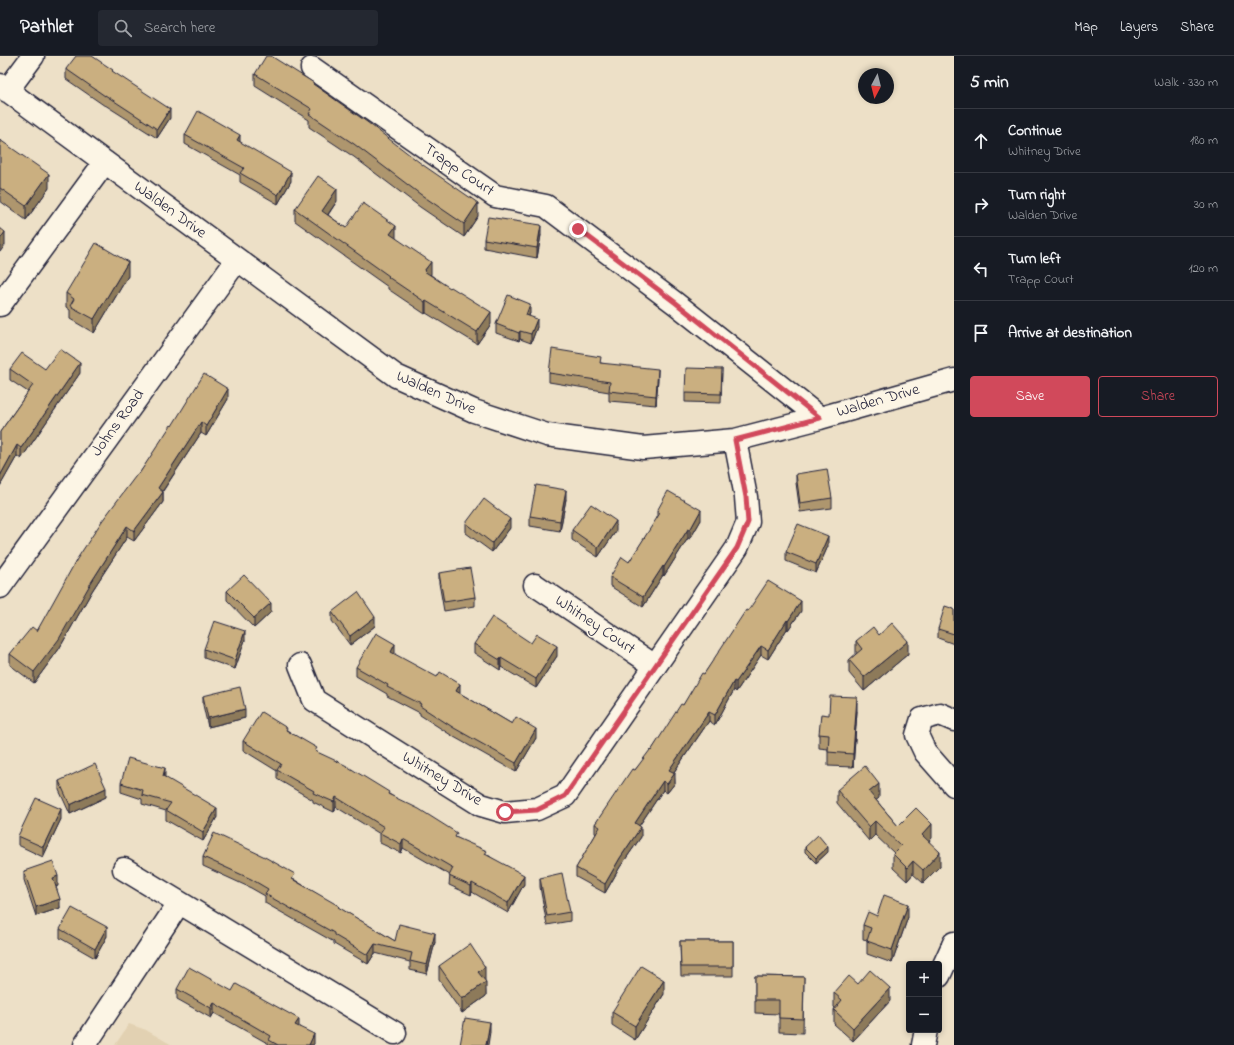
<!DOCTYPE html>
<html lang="en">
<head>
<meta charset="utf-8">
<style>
  :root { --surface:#171b24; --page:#242831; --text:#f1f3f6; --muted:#9ea1a6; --line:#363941; --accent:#d1495b }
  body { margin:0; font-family:"Indie Flower",sans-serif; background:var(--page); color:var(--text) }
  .controls { position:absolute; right:12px; bottom:12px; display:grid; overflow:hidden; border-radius:4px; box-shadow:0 2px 6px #0003 }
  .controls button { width:36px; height:36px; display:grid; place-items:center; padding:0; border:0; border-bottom:1px solid var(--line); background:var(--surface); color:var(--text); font:20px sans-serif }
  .compass { position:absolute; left:858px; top:12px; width:36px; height:36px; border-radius:50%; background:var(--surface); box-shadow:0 2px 6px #0003; rotate:187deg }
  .stop { position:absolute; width:12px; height:12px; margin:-9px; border:3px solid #d1495b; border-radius:50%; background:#fff }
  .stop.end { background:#d1495b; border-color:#fff; box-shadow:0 1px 4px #0008 }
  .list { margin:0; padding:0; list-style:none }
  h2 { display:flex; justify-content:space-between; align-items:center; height:52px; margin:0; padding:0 16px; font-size:17px }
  h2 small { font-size:13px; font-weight:400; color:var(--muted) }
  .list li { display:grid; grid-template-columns:26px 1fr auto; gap:12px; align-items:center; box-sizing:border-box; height:64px; padding:0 16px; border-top:1px solid var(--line) }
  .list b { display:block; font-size:15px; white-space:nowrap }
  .list p { margin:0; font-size:13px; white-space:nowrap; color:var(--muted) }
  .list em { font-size:13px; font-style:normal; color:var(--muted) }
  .actions { display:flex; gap:8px; padding:12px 16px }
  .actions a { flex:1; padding:9px 0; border:1px solid var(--accent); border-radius:4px; text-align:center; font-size:14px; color:var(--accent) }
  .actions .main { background:var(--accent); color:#fff }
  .icon { flex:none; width:22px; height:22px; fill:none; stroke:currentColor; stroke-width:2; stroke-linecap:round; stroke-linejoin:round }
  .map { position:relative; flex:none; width:954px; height:989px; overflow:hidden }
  header { display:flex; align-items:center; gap:24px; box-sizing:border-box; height:56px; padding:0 20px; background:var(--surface); border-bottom:1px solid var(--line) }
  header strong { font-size:19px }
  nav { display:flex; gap:22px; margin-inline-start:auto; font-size:14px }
  .search { width:280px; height:36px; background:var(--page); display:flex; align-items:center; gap:10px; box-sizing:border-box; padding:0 14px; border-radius:4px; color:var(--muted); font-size:15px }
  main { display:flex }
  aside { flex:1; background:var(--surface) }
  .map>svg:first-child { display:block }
  .built { fill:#e2d1b2 }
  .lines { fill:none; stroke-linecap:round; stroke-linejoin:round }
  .minor-casing { stroke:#22223b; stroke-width:25 }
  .minor { stroke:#fcf5e5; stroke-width:22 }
  .wall { fill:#ae966e; stroke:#22223b }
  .shaded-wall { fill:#8d7a5a; stroke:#22223b }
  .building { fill:#caaf80; stroke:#22223b }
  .route { stroke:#d1495b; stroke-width:5 }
  .labels { text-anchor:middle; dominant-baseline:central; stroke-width:3; stroke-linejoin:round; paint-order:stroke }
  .street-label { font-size:16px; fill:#22223b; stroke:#fcf5e5 }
</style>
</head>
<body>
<header>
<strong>Pathlet</strong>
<div class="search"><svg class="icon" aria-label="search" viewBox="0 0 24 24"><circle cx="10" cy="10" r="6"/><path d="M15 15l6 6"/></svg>Search here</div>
<nav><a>Map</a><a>Layers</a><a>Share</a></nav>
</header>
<main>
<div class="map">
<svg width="954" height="989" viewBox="0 0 954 989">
  <rect width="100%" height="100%" fill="#ede0c7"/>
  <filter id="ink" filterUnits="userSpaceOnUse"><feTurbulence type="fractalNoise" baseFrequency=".025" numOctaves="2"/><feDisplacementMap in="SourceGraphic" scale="8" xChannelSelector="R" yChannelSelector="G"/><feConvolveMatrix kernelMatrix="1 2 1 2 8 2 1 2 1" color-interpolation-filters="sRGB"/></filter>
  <g filter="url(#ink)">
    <path class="built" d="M129 968 146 974 172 989H115Z"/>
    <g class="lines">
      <g class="minor-casing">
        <path id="minor" d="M312 12 495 140 546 150 675 247 820 362
          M0 29 396 320 474 355 547 379 643 392 735 384 820 362 954 324
          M7 35 33 0
          M0 249 105 106
          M535 529 655 610
          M0 531 237 204
          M300 609 314 644 481 749 505 756 537 753 565 740 737 492 748 466 746 441 735 384
          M954 664 940 658 922 663 917 679 925 696 954 729
          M124 813 395 977
          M939 920 954 887
          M85 989 179 847
          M923 989 926 974"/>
      </g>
      <use href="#minor" class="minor"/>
    </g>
    <path class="wall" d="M66 13 113 16 170 62 157 82 105 49V50L66 23Z
      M255 18 314 29 478 160 464 181 420 151 354 101 309 71V64L255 30Z
      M185 79 240 86 291 125 278 148 240 126V119L185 88Z
      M0 84 49 132 26 164 0 145Z
      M337 145 328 159 346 172 396 182 431 218H430L491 268 477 288 426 257 425 258 388 233V231L295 165V153Z
      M541 179 537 202 484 192V183Z
      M128 220 94 277 70 263V254L66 251V237Z
      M530 257 529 260 537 271 531 287 520 283 519 285 496 277V268Z
      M601 307 658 322 656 349 609 345V336L549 326V317Z
      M10 313H45L80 317 21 403 17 400 0 430V376L28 336 10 324Z
      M722 313 721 347 685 346V337Z
      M228 343 206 380 201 377 163 435V446L134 485 127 481 92 535 59 593 34 627 10 609V598L37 575 139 418 172 370Z
      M796 418 832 442V452L800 456 796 427Z
      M566 443 560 475 530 470V460Z
      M657 455 701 464 690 483 688 482 664 520 663 519 643 551 610 530V521L629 506 657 463Z
      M466 467 510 472 492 496 466 477Z
      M572 474 616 475 598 501 572 484Z
      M828 490 816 517 786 505V496Z
      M439 517 475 541V550L444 555 439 527Z
      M227 535 271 556 254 572 227 544Z
      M954 553V588L938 582V573Z
      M748 555H801L788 574 787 573 768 603 761 599 736 636 734 634 715 669 709 665 674 716 675 727 667 737 663 734 639 770 641 781 620 811 605 837 576 821V812L596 778 595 777V768L635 714 651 695 683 649 704 618Z
      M332 556 375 570 350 589 332 565Z
      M879 579 908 598 864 635 849 617V604L856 598V585Z
      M245 584 235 613 204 602V593Z
      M531 587 557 600 536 632 501 611 500 614 474 597V588Z
      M395 598V599L512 668 536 682 516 716 454 681 420 659V657L387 640V638L356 620V611Z
      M203 640 245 662 208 671 203 649Z
      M857 655 853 711 828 710V693L819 692V678Z
      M287 674 317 696 389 738 457 782 487 798 524 828 508 857 472 836 471 839 449 829 450 819 403 792 401 797 380 787V778L336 751 334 756 313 746V744L277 723V715L243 694V685Z
      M165 722 217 761 203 785 166 764V755L142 748V743L121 736V727Z
      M59 725 106 741 70 758 59 734Z
      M837 734 879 742 876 744 898 770 932 782 929 785 940 810 923 827 913 818 907 825 893 812V798L894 797 875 779 869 785 837 747Z
      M61 763 43 801 18 789V780Z
      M805 791 828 796 816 807 805 796Z
      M203 801 295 824 339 852 395 885 435 886 427 918 410 914V906L375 897 368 908 334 888V886L265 847V840L251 832 203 810Z
      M24 815 58 830H56L60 852 36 860 24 824Z
      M540 822 570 856V865L547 869 540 831Z
      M877 860 908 861 892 907 867 898V884L863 883V869Z
      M60 873 107 880 95 902 60 882Z
      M680 885H733V920H681Z
      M439 910 485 925 486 940 462 957 439 924Z
      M755 920 804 921 803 977 779 976V958L755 957Z
      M177 933 299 971 314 988 313 989H269V988L214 957 211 962 177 943Z
      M834 937 890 945 853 985 834 968V954L835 952 834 951Z
      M664 938 635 984 612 969V956Z"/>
    <path class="shaded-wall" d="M170 53V62L157 82V73Z
      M240 79V89L237 84Z
      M291 116V125L278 148V139Z
      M49 118V132L26 164V150Z
      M337 133V145L322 167V155Z
      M478 147V160L464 181V168Z
      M541 169V179L537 202V192Z
      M396 170V182L390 190V178Z
      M5 176V189L0 196V183Z
      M128 206V220L94 277V263Z
      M431 206V218L424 227V215Z
      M426 245V257L425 258V246Z
      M530 248V257L526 268V259Z
      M491 256V268L477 288V276Z
      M537 263V271L531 287V278Z
      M520 275V283L519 285V277Z
      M80 307V317L21 403V392Z
      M658 313V322L656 349V340Z
      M228 333V343L206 380V370Z
      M201 366V377L158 442V432Z
      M17 389V400L0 430V420Z
      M566 434V443L560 475V465Z
      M163 436V446L134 485V475Z
      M701 454V464L690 483V474Z
      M510 463V472L492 496V487Z
      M616 465V475L598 501V492Z
      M127 470V481L92 535 59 593 34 627V616Z
      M688 473V482L664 520V511Z
      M828 480V490L816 517V508Z
      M663 510V519L643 551V541Z
      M801 545V555L788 574V565Z
      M271 547V556L254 572V562Z
      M375 561V570L350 589V580Z
      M787 564V573L768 603V594Z
      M245 575V584L235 613V604Z
      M908 585V598L864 635V621Z
      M395 588V598L391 606V596Z
      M557 590V600L536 632V623Z
      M761 590V599L736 636V626Z
      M501 602V611L500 614V604Z
      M734 625V634L715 669V659Z
      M460 628V638L456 635Z
      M857 641V655L853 711V698Z
      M245 653V662L208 671V662Z
      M709 656V665L669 723V714Z
      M536 673V682L516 716V707Z
      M165 712V722L163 720Z
      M675 717V727L667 737V728Z
      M663 725V734L635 776V767Z
      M879 728V742L869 750V736Z
      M106 732V741L70 758V749Z
      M336 741V751L334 756V746Z
      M217 752V761L203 785V776Z
      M61 753V763L43 801V791Z
      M875 765V779L869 785V771Z
      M932 768V782L922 793V779Z
      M641 771V781L620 811 605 837V828L620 802Z
      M403 783V792L401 797V788Z
      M828 791V796L816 807V802Z
      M940 796V810L923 827V814Z
      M913 805V818L907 825V812Z
      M524 819V828L508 857V847Z
      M58 820V830L53 831V822Z
      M472 827V836L471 839V830Z
      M60 843V852L36 860V851Z
      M908 848V861L892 907V894Z
      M107 871V880L95 902V893Z
      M435 877V886L427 918V909Z
      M375 888V897L368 908V899Z
      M485 911V925L478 929V916Z
      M664 924V938L635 984V970Z
      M486 926V940L462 957V943Z
      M890 932V945L853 985V972Z
      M214 947V957L211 962V952Z
      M299 963V972L295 969Z
      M490 966V976L488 989H486Z
      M314 978V988L313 989H309Z"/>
    <path class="building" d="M76 0H92L113 14 112 15 170 53 157 73 105 39V40L66 13Z
      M266 0H271L314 27 313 28 367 66 423 109 478 147 464 168 420 138 354 88 309 58 312 53 255 18Z
      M198 55 240 79 237 84 291 116 278 139 240 117 244 112 185 79Z
      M0 84 49 118 26 150 0 132Z
      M318 120 337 133 322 155 346 172 363 147 396 170 390 178 431 206 424 215 450 232 451 231 491 256 477 276 426 245 425 246 388 221 389 220 295 153Z
      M488 161 541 169 537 192 484 183Z
      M0 172 5 176 0 183Z
      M96 187 128 206 94 263 70 250 74 243 66 237Z
      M508 239 530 248 526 259 537 263 531 278 520 275 519 277 496 268Z
      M60 293 80 307 21 392 17 389 0 420V376L33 329 10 313 22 297 45 313Z
      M552 293 601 301 600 307 658 313 656 340 609 335 610 326 549 317Z
      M686 312 722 313 721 338 685 337Z
      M204 318 228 333 206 370 201 366 158 432 163 436 134 475 127 470 92 525 59 583 34 616 10 598 32 571 37 575 77 503 102 465 138 417 139 418 171 369 172 370Z
      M827 413 832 442 800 447 796 418Z
      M536 429 566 434 560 465 530 460Z
      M668 435 701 454 690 474 688 473 664 511 663 510 643 541 610 521 622 501 629 506 660 457 657 455Z
      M484 443 510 463 492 487 466 467Z
      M591 448 616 465 598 492 572 474Z
      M798 468 828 480 816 508 786 496Z
      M470 512 475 541 444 546 439 517Z
      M244 519 271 547 254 562 227 535Z
      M768 525 801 545 788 565 787 564 768 594 761 590 736 626 734 625 715 659 709 656 669 714 675 717 667 728 663 725 635 767 641 771 620 802 605 828 576 812 600 771 595 768 632 713 635 714 650 694 651 695 681 648 683 649 702 617 704 618 746 554 748 555Z
      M358 536 375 561 350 580 332 556Z
      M945 550 954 553V578L938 573Z
      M492 561 531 587 537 578 557 590 536 623 501 602 500 604 474 588Z
      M214 565 245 575 235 604 204 593Z
      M892 567 908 585 864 621 849 604 862 593 856 585 873 571 879 579Z
      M376 577 395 588 391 596 437 621 440 616 460 628 456 635 512 668 516 661 536 673 516 707 454 672 420 650 421 648 387 631 388 629 356 611Z
      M240 631 245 653 208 662 203 640Z
      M830 640 857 641 853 698 828 696 829 679 819 678 821 658 829 659Z
      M261 656 287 672 286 674 317 692 315 695 345 709 389 736 388 738 419 753 457 777 455 781 487 795 485 798 524 819 508 847 472 827 471 830 449 820 453 812 403 783 401 788 380 777 384 771 336 741 334 746 313 737 314 735 277 714 281 708 243 685Z
      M128 702 165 712 163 720 217 752 203 776 166 754 171 747 142 739 143 734 121 727Z
      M95 708 106 732 70 749 59 725Z
      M865 710 879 728 869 736 898 770 916 752 932 768 922 779 940 796 923 814 913 805 907 812 893 798 901 790 875 765 869 771 837 734Z
      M36 742 61 753 43 791 18 780Z
      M214 777 263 800 295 818 292 823 339 850 338 851 395 885 399 868 435 877 427 909 410 905 412 897 375 888 368 899 334 879V877L265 838 268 833 251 823 203 801Z
      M818 779 828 791 816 802 805 791Z
      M53 805 58 820 53 822 60 843 36 851 24 815Z
      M562 817 570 856 547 860 540 822Z
      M884 839 908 848 892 894 867 885 871 872 863 869 868 856 877 860Z
      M72 852 107 871 95 893 60 873Z
      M680 885H733V911H681Z
      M470 888 485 911 478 916 486 926 462 943 439 910Z
      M641 910 664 924 635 970 612 956Z
      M189 911 232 935 236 928 299 963 295 969 314 978 309 989H278L269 984 271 980 214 947 211 952 177 933Z
      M870 914 890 932 853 972 834 954 842 944 834 937 849 920 858 928Z
      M755 920 804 921 803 963 779 962V944H755Z
      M465 962 490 966 486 989H460Z"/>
  </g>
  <g class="lines" filter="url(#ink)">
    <path class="route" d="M505 756 537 754 565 740 737 492 748 466 746 441 735 384 820 362 676 247 578 173"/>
  </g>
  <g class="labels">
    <g class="street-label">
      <text transform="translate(459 114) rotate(34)">Trapp Court</text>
      <text transform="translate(170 154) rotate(36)">Walden Drive</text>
      <text transform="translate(436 337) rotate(24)">Walden Drive</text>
      <text transform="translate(878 345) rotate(-16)">Walden Drive</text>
      <text transform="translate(118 367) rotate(-54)">Johns Road</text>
      <text transform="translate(595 569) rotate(34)">Whitney Court</text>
      <text transform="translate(442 723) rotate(31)">Whitney Drive</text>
    </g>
  </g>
</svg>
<div class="controls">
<button>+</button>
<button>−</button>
</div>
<svg class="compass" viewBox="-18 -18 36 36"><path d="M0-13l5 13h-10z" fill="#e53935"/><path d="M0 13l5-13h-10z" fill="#9ea1a6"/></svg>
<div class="stop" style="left:505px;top:756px"></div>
<div class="stop end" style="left:578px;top:173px"></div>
</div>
<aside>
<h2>5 min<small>Walk · 330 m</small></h2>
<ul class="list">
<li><svg class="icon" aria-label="ahead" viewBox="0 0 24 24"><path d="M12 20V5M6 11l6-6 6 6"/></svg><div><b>Continue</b><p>Whitney Drive</p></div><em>180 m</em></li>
<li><svg class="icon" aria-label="right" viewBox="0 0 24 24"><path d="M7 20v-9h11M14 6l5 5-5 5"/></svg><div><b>Turn right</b><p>Walden Drive</p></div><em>30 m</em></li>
<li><svg class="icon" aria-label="left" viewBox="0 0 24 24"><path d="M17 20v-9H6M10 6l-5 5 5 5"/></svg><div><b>Turn left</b><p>Trapp Court</p></div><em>120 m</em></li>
<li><svg class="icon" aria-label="arrive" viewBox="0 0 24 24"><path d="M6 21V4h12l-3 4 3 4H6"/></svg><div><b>Arrive at destination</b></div></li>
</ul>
<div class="actions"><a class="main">Save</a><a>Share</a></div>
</aside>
</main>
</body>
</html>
